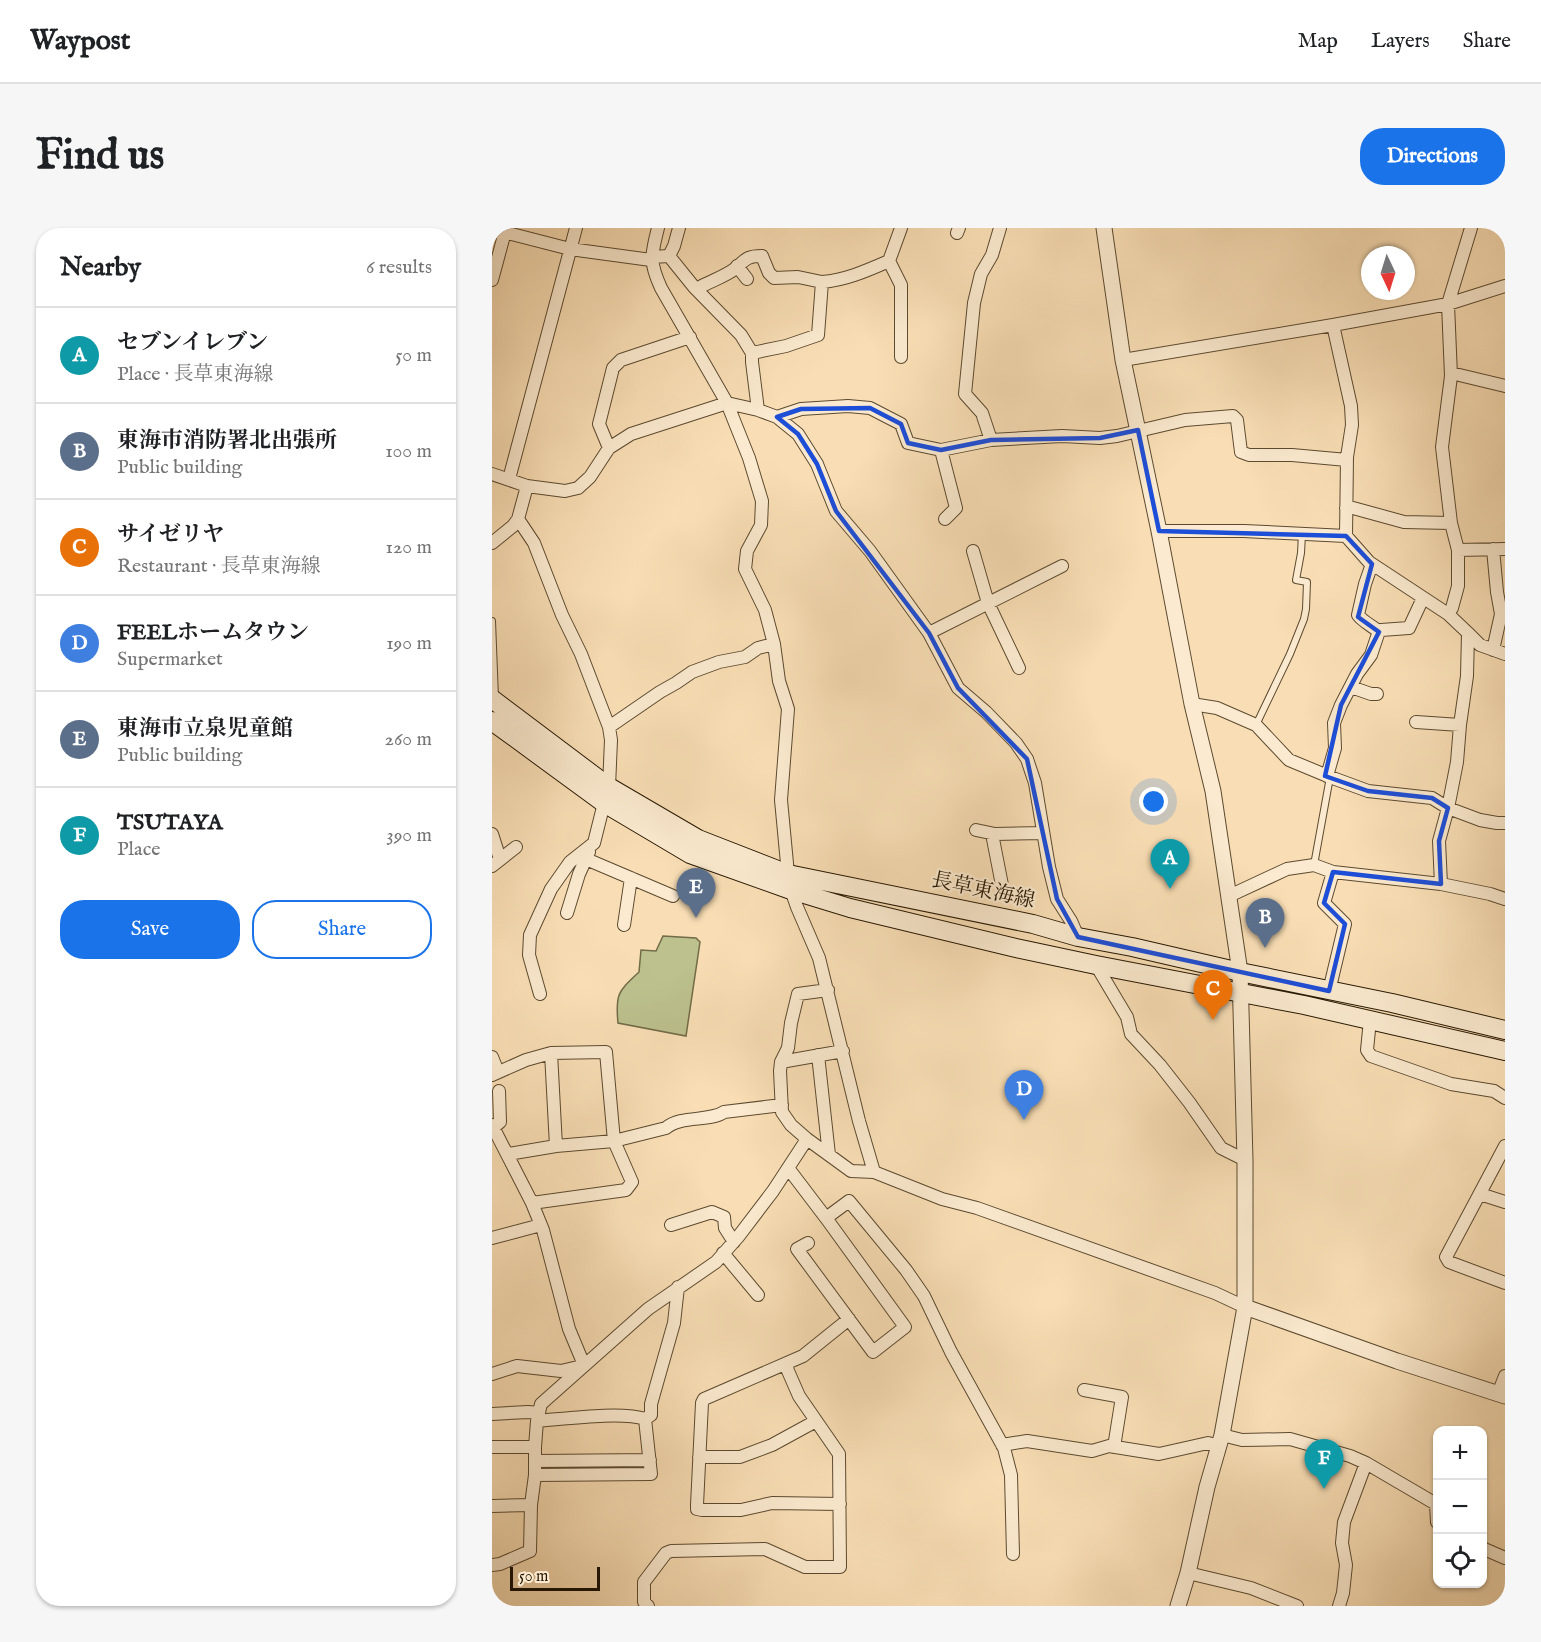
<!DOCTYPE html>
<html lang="en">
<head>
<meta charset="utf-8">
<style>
  :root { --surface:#fff; --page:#f6f6f6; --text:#202124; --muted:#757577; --line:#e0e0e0; --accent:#1a73e8 }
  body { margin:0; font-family:"IM FELL English","Noto Serif JP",serif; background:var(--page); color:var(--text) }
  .controls { position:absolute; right:18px; bottom:18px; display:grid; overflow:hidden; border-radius:12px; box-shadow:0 2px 4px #0004 }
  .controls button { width:54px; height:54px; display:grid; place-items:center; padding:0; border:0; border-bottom:2px solid var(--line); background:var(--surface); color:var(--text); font:30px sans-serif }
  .compass { position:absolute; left:869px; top:18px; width:54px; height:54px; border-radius:50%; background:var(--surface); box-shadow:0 2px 4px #0004; rotate:176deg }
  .scale { position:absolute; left:18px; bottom:15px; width:90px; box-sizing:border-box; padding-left:6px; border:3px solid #281803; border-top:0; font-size:16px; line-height:21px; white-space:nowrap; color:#281803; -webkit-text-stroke:4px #fbeacf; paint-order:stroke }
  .you { position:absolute; left:662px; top:574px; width:21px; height:21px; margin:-15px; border:4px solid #fff; border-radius:50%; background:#1a73e8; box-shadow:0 0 0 9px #1a73e833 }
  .badge { display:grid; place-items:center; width:39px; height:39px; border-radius:50%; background:var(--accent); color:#fff; font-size:20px; font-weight:700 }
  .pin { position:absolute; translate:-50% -50px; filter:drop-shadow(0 2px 3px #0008) }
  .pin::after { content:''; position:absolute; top:32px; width:21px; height:18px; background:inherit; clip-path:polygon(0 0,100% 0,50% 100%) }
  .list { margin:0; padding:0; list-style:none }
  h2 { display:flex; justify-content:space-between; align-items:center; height:78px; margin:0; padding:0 24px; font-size:26px }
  h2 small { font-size:20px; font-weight:400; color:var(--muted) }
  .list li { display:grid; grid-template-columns:39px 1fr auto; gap:18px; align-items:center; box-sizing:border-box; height:96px; padding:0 24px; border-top:2px solid var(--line) }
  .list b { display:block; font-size:22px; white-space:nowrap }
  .list p { margin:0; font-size:20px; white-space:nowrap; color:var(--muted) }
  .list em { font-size:20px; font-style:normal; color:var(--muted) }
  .actions { display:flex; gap:12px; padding:18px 24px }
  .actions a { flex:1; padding:14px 0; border:2px solid var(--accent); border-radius:24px; text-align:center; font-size:21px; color:var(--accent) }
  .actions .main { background:var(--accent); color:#fff }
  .icon { flex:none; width:33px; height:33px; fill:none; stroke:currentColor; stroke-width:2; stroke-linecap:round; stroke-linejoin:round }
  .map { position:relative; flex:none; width:1013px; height:1378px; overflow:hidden; border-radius:24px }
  header { display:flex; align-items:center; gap:36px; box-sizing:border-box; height:84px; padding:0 30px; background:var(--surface); border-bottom:2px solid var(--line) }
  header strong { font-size:28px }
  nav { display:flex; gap:33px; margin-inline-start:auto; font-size:21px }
  .intro { display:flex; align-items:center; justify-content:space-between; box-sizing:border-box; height:144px; padding:0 36px }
  h1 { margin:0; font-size:42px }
  .button { padding:15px 27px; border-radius:24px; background:var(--accent); color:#fff; font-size:21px; font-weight:700 }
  main { display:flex; gap:36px; padding:0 36px }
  aside { flex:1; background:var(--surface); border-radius:24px; box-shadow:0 2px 4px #0004 }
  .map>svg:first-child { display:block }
  .green { fill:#bcc18e; stroke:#726c48; stroke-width:1.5 }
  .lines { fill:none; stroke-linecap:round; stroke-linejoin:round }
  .service-casing { stroke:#5c4a30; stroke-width:8 }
  .minor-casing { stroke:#5c4a30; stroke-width:14 }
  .tertiary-casing { stroke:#5c4a30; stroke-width:17 }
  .secondary-casing { stroke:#281803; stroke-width:20 }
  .service { stroke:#fbeacf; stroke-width:6 }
  .minor { stroke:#fbeacf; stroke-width:12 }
  .tertiary { stroke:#fbeacf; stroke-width:15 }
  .secondary { stroke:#fbeacf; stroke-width:18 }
  .marked { fill:none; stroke:#1d4ed8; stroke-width:4.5; stroke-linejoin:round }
  .labels { text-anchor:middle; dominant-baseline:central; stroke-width:4.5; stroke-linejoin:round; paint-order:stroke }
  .street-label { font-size:21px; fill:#281803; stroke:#fbeacf }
</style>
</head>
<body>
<header>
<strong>Waypost</strong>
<nav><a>Map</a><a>Layers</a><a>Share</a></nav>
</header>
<div class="intro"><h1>Find us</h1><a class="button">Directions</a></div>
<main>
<aside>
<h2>Nearby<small>6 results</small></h2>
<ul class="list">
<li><span class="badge" style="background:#0f9aa8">A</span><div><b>セブンイレブン</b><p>Place · 長草東海線</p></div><em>50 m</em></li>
<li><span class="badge" style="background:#5c6f8a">B</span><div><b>東海市消防署北出張所</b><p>Public building</p></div><em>100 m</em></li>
<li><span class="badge" style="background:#e8710a">C</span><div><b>サイゼリヤ</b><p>Restaurant · 長草東海線</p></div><em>120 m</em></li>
<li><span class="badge" style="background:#3f7fe0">D</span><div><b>FEELホームタウン</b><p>Supermarket</p></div><em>190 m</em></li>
<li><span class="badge" style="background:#5c6f8a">E</span><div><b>東海市立泉児童館</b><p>Public building</p></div><em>260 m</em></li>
<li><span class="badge" style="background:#0f9aa8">F</span><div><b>TSUTAYA</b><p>Place</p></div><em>390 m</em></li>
</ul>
<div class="actions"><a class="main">Save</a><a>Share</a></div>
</aside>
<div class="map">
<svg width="1013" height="1378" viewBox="0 0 1013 1378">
  <rect width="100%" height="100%" fill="#f9deb5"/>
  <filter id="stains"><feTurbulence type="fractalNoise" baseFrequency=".00333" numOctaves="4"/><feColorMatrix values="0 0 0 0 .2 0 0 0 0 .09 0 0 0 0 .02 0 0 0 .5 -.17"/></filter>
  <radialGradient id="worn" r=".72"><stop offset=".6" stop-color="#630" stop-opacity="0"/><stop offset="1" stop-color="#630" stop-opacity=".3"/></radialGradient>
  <path class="green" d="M171 708 204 710 208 714 194 808 126 795C123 765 127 763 147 744L149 722 164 723Z"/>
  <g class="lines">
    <g class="service-casing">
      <path id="service" d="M0 393 3 470
        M764 497 798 426 812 391 814 381 815 354 804 352 809 325 810 306
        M822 637 838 549"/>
    </g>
    <g class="minor-casing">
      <path id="minor" d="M166 0C159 27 157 34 169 60L235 175 257 230 270 273 269 297 255 323 253 341 273 382 282 416 287 453 296 481 289 572 296 646 299 662 305 679 327 730 367 893 382 944
        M0 1 78 21 159 32
        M465 5 467 0
        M177 28 182 18 187 0
        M160 29 177 28 202 59 249 107 260 125
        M397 33 409 57V129
        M245 38 255 51
        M0 52 14 0
        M206 62 208 59C219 53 234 48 244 40 254 31 255 28 270 28L277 45 282 50 306 49 330 54
        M841 97 859 178 860 197 855 229 854 308
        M631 132 841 97 956 76 1013 58
        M959 145 1013 158
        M266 182 260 134V125L294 118 326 107 330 54C354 52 374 43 397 33L409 0
        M285 189 309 181 356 178 378 180 409 196 416 215 449 222 499 212 570 208 608 210 625 208 693 192 741 188 745 192 749 224 757 227H800L855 232
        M499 212 490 185 473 166 482 75 489 46 500 27 508 0
        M117 220 107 196 121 140 129 132 198 109
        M449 222 464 280 453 291
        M0 246 35 258 73 263 86 260 98 249 117 220 139 206 235 175 266 182 285 189 306 206 325 236 344 283 378 323 437 405 466 460 494 484 524 515 535 531 543 555 557 639 565 671 579 693 586 709
        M17 251 84 0
        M854 280H861L912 294 959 295
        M26 291 42 315 70 387 89 426 117 499 119 512 117 559
        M667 303H752L854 308 877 334 956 386 976 405 975 448 968 497 965 534 956 580 947 613 949 656
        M0 315 21 298 26 291 35 258
        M966 322 1013 321
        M481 323 496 375 527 440
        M880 336 873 356 866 387C871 394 881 398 887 404
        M956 386 960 380 966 358V322L959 295 950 219 959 148 956 76 979 0
        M437 405 570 338
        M976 405 988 417 1013 426
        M1001 422 1009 386 1005 364 1001 321
        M859 459 879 466H885
        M700 476 725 480 764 497 797 532 838 549 876 563 940 570 956 580 988 592 1005 595H1013
        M924 494 968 497
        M117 499 168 464 184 455 200 444 227 434 253 429 266 420 282 416
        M835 548 843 520 842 495 849 477 865 446 879 427 886 406 889 402 917 400 931 370
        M484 602 503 606 551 605
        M0 606 8 631
        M503 606 501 611 510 657
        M94 631 181 668
        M0 638 24 619
        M737 668 795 641 822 637 841 644 949 656 998 666 1013 671
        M75 685 87 646 97 624
        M132 697 139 650
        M604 737 635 789 639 806 668 837 697 874 729 920 753 932
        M336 762 306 766 299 795 296 820 289 834 288 843 290 884 299 897 315 911 359 943 382 944 450 971 485 980 723 1065 753 1079
        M837 763 853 696 832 675 841 644
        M48 766 37 727 38 707 59 661 78 634 102 615 112 575
        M878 792 875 822 879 828 959 856 1002 863 1013 870
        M59 825 64 918
        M326 827 337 927
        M0 829 6 844
        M289 834 351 823
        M0 847 34 832 59 825 114 824 122 913 140 954 134 962 40 975
        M0 897 40 975 51 1002 77 1101 92 1137
        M2 899 8 894 7 863
        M1013 918 954 1029 957 1034 1013 1055
        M16 926 64 918 122 913 174 900C189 887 218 894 232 884L290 877
        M296 940 334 990 413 1099 381 1124 305 1021 316 1015
        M988 966 1013 974
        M334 990 357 973 414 1042 432 1068 459 1124 512 1220 519 1247 521 1326
        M179 997 220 984 232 989 233 1000 242 1014
        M0 1010 49 997
        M231 1025 266 1067
        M0 1146 25 1138 69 1143 90 1138
        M592 1162 630 1169 622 1219
        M1006 1166 1013 1148
        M0 1186 36 1184 47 1185
        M153 1191 159 1187V1176L182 1095 186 1059
        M45 1193C72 1191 129 1183 153 1191
        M730 1207 750 1212 798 1211 858 1228 874 1235 944 1276 945 1294
        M510 1217 535 1213 600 1223 617 1218 667 1226 716 1215 727 1218
        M0 1219H43
        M207 1229H248L280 1217 324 1193
        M43 1233 158 1232
        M43 1247 159 1246 153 1191
        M348 1276 280 1275 249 1282H210L205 1281V1277L210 1175 212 1171 311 1128 357 1091
        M0 1278 39 1277
        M990 1320 1013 1330
        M0 1337 8 1336 38 1323 39 1277 43 1247V1219L45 1193 49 1176 156 1081 224 1034 246 1009 281 963 315 911
        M696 1345 759 1360 805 1378
        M156 1378 152 1374V1354L174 1325 179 1323 273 1321 313 1339H348L347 1226 307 1168 293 1136
        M847 1378 851 1365 854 1337 850 1315 852 1294 874 1235"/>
    </g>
    <g class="tertiary-casing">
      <path id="tertiary" d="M612 0 631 132 667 303 700 476 721 563 748 744 753 932V1079L730 1207 715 1259 696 1345 686 1378
        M753 1079 905 1133 1013 1168"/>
    </g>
    <g class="secondary-casing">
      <path id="secondary" d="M0 471 117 559 206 611 296 646 541 696 586 709 640 719 748 744 900 775 1013 802
        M0 493 112 575 198 626 299 662 358 680 524 720 604 737 812 777 1013 823"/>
    </g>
    <use href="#service" class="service"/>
    <use href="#minor" class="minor"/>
    <use href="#tertiary" class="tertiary"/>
    <use href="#secondary" class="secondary"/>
  </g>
  <path class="marked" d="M378 180 409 196 416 215 449 222 499 212 608 210 646 202 667 303 854 308 880 336 866 389 887 404 849 477 833 548 876 563 940 570 956 580 947 613 949 656 841 644 832 675 853 696 837 763 586 709 565 671 535 531 466 460 437 405 344 283 325 236 306 206 285 189 309 181Z"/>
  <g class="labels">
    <g class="street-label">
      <text transform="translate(491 663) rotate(12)">長草東海線</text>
    </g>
  </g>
  <rect width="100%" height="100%" filter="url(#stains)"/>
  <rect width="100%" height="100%" fill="url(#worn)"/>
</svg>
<div class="controls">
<button>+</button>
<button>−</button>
<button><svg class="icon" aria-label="locate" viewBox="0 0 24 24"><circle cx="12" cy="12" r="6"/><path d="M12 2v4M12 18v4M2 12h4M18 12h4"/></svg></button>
</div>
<svg class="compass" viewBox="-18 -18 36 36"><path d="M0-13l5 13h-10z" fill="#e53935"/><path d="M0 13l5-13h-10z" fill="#757577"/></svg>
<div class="scale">50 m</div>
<div class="you"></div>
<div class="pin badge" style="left:678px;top:661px;background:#0f9aa8">A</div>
<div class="pin badge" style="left:773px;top:720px;background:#5c6f8a">B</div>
<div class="pin badge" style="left:721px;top:792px;background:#e8710a">C</div>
<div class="pin badge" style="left:532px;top:892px;background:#3f7fe0">D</div>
<div class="pin badge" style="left:204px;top:690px;background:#5c6f8a">E</div>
<div class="pin badge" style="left:832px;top:1261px;background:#0f9aa8">F</div>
</div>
</main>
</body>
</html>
